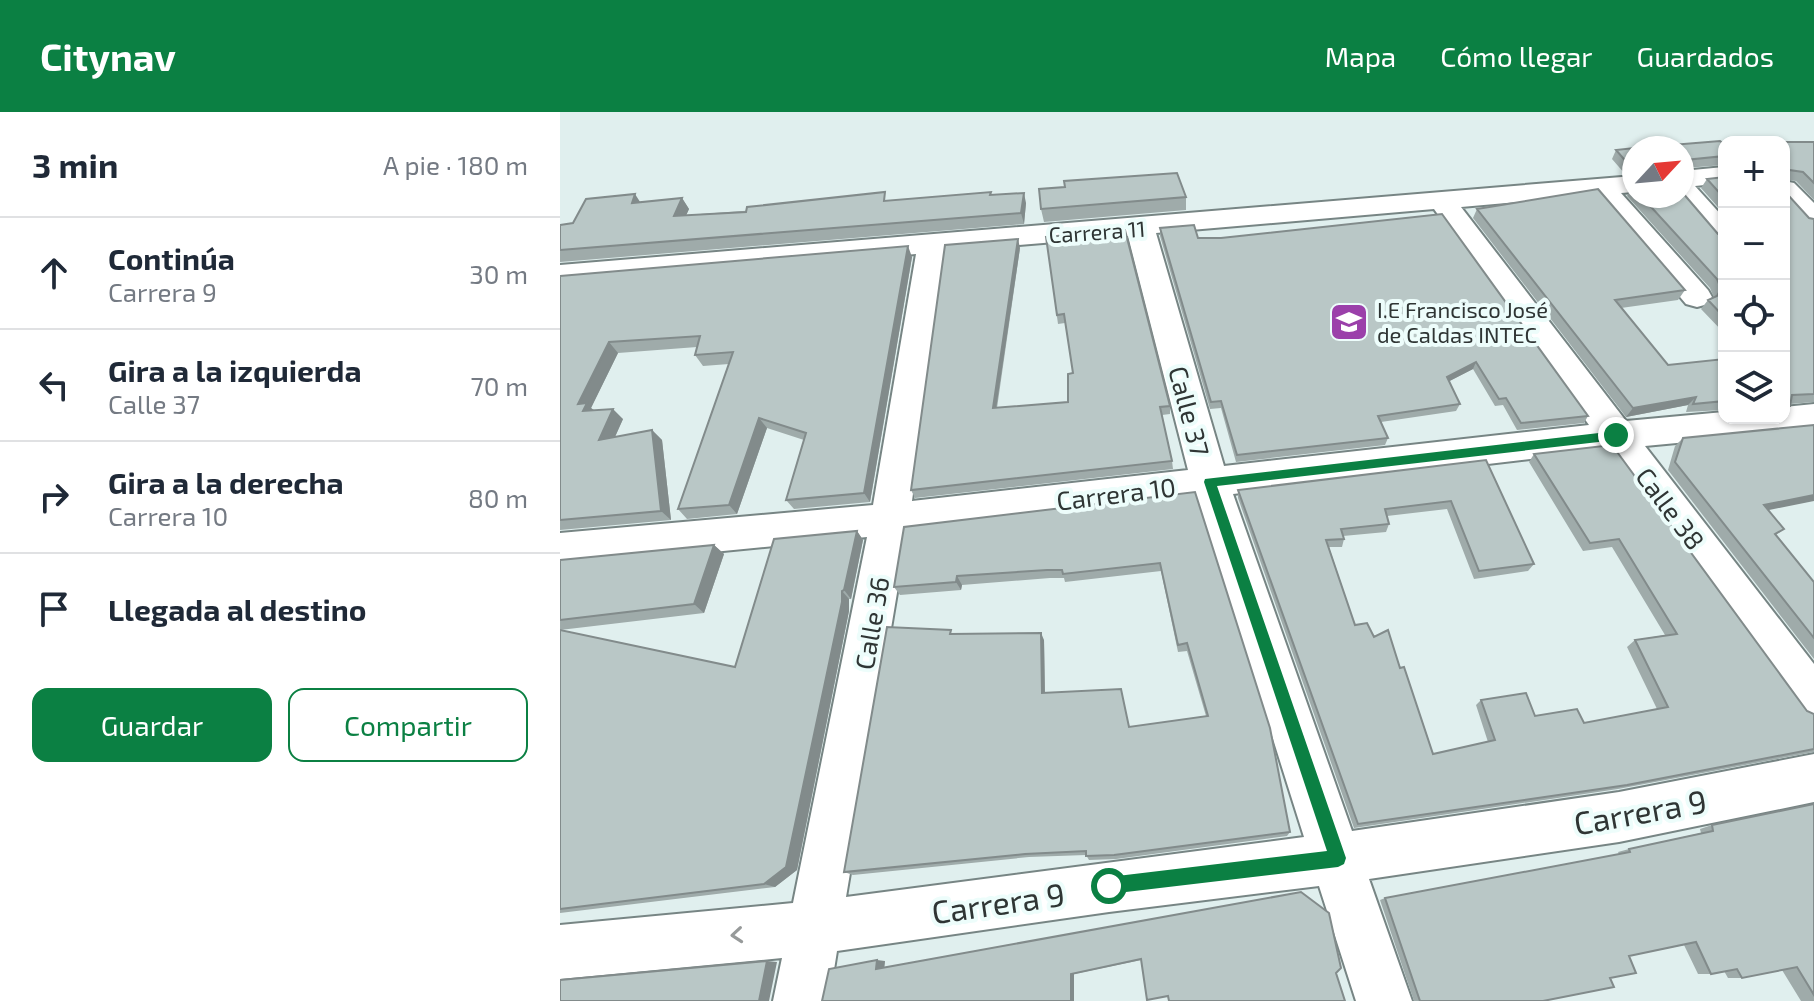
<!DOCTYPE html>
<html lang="es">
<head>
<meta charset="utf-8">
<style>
  :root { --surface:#fff; --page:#f2f2f3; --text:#1f2937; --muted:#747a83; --line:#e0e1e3; --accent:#0b8043 }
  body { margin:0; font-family:"Exo 2",sans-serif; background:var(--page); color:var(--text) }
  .controls { position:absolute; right:24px; top:24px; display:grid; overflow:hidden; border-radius:16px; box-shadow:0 2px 6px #0004 }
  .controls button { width:72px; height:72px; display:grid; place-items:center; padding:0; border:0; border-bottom:2px solid var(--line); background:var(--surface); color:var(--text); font:40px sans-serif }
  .compass { position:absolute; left:1062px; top:24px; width:72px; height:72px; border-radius:50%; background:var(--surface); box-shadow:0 2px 6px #0004; rotate:64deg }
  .stop { position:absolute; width:24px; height:24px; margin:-18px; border:6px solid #0b8043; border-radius:50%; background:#fff }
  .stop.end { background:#0b8043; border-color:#fff; box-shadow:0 2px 8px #0008 }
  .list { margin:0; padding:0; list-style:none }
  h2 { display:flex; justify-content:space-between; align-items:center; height:104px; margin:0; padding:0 32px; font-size:34px }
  h2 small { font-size:26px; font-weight:400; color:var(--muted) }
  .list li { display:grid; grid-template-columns:52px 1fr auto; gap:24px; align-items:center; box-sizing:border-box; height:112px; padding:0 32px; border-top:2px solid var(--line) }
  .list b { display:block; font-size:30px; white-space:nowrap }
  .list p { margin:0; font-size:26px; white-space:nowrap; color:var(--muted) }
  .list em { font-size:26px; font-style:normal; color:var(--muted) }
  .actions { display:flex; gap:16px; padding:24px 32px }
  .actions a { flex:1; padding:18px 0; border:2px solid var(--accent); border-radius:16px; text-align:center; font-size:28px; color:var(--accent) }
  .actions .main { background:var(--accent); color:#fff }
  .icon { flex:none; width:44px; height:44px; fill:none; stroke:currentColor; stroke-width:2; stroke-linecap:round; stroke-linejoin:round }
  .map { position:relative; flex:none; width:1254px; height:889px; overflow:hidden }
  header { display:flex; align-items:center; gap:48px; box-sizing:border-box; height:112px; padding:0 40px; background:var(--accent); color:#fff }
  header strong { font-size:38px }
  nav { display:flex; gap:44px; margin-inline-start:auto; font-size:28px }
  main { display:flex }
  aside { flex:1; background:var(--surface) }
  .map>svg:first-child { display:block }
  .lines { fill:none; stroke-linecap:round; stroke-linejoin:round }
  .street-casing { stroke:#778584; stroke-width:4 }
  .street { fill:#fff; fill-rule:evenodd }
  .wall { fill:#9fabaa }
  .shaded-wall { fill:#828b8b }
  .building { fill:#b9c7c6; stroke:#828b8b; stroke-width:2 }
  .oneway { stroke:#979a9a }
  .route { fill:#0b8043 }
  .labels { text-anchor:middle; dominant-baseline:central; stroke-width:8; stroke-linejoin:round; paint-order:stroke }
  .far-street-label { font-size:22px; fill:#2f3534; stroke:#edfdfb }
  .far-poi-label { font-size:22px; fill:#2f3534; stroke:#edfdfb; text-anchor:start }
  .street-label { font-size:26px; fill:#2f3534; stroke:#edfdfb }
  .near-street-label { font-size:32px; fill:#2f3534; stroke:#edfdfb }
</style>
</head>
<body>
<header>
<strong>Citynav</strong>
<nav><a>Mapa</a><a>Cómo llegar</a><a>Guardados</a></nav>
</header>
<main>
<aside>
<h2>3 min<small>A pie · 180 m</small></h2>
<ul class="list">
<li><svg class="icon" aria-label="ahead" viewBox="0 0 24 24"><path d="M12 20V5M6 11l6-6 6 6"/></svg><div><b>Continúa</b><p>Carrera 9</p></div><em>30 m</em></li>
<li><svg class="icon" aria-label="left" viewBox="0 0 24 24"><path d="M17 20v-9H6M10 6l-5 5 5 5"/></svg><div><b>Gira a la izquierda</b><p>Calle 37</p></div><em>70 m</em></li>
<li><svg class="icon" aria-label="right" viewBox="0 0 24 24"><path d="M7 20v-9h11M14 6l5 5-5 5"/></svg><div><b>Gira a la derecha</b><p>Carrera 10</p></div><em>80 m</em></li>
<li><svg class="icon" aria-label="arrive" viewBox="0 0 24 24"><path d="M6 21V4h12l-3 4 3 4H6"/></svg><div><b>Llegada al destino</b></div></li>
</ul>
<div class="actions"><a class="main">Guardar</a><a>Compartir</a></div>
</aside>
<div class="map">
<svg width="1254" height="889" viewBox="0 0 1254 889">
  <rect width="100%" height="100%" fill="#e0efee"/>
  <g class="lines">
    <g class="street-casing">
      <path id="street" d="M1164 55V71L1135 74 1164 106V132L1154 129 1115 84H1122V59Z
        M1074 64V80L1061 81 1148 178 1152 185 1148 192 1137 195 1126 192 1034 83 901 95 1066 309 1164 300V306H1224V295L1254 292V318L1085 334 1254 552V610L1238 603 1047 338 673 382 792 719 1059 680 1254 642V690L1059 730 809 767 852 889H796L759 774 549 800 277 839 269 889H213L222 846 0 867V813L233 791 307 425 0 455V421L313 393 356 142 0 173V153ZM874 97 1029 313 664 354 596 121ZM568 124 628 358 352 389 385 139ZM637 386 744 725 286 785 347 421Z
        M1224 69 1234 71 1254 91V115L1244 113 1224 92Z"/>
    </g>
    <use href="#street" class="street"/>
  </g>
  <path class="wall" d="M1224 30H1254V88L1236 69 1228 68V83L1249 106 1254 107V290L1230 292V294L1224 300Z
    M1164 32V53L1125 56V72L1122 76V36Z
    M1074 36V62H1065L1052 47 1056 38Z
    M1164 65V102L1141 76 1147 67Z
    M1072 74H1074V84H1122L1158 122 1164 123V221L1141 197 1148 188 1154 186 1150 176 1067 84Z
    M431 80V83L466 91 464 112 0 150V113L13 111 81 90 122 86 129 97 126 103 328 89Z
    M626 85V98L484 110 481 97Z
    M917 97 1125 178 1118 188 1061 196 1108 253 1164 247V298L1126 300 1128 293 1066 305 913 106Z
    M600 116 638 126H661L1028 304 1024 311 957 318 943 293 935 294 913 257 889 269 900 292 896 299 821 310 828 326 825 333 676 350 661 296 650 297 600 124Z
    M486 125 610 294V302L602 303 612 349 613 357 355 386 351 378 460 136 437 296 508 290 513 261 505 211 498 212Z
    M352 145 310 390 234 397 226 388 244 328 207 316 177 402 127 407 118 397 169 252 143 254 135 243 137 235 58 241 31 296 34 298 63 307 55 325 92 318 102 328 111 408 0 418V164Z
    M1123 326 1208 398 1224 417 1216 423 1254 470V547L1108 358 1115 334Z
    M974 342 1247 599 1254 602V640L1058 677 794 716 678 386V378L926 348 974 452 968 459 914 467 887 397 827 404 829 412 826 420 783 424 784 427 782 435H769L795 513 814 525 840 556 873 642 928 630 916 593 921 588 975 604 1024 611 1097 597 1067 535 1075 528 1105 523 1052 435 1023 439 969 350Z
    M635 380 730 720 727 724 556 747 529 748 526 743 469 745 293 763 284 760 394 522 484 528 485 581 569 615 646 604 627 539 618 540 601 459 505 470 504 466H490L402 473 401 478 340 483 334 475Z
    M297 419 303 428 291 487H289V499L237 758 215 775 0 801V518L175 555Z
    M154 433 164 442 144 501 0 518V448Z
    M1254 692V889H1241L1222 858 1182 866H1168L1164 859 1151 862H1138L1124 833 1069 844 1050 866 983 889H854L820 788 825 786 1059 742 1058 740 1069 737 1141 721 1140 717 1152 713Z
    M741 780 608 884 581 848 514 862 262 889 325 849 324 856Z"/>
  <path class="shaded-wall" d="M464 81 466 91 464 112 461 101Z
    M75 82 82 93 72 91Z
    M122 86 129 97 121 115 114 104Z
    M458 127 460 136 435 304 433 296Z
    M348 134 352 145 310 390 304 381Z
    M49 230 58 241 31 296 37 301 34 309 18 292Z
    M916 250 913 257 884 272 887 265Z
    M1136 285 1128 293 1066 305 1073 296Z
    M53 297 63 307 49 338 39 328Z
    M199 306 207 316 177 402 169 393Z
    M92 318 102 328 111 408 101 399Z
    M1254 383V389L1194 401 1204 393Z
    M297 419 303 428 291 487 284 478Z
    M154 433 164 442 144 501 134 492Z
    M397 464 402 473 401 478 396 470Z
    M282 479 289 487V499L237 758 215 775 204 772Z
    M481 521 484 528 485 588 482 581Z
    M317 848 325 849 324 858 316 857Z
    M207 849 217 850 209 889H199Z
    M511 862H514V889H511Z"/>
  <path class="building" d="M1160 29 1164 32V44L1125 48V72L1122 73V36H1075Z
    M1224 30H1254V71L1243 60 1229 58 1228 83 1249 106 1254 107V282L1232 283 1230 294H1224Z
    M1074 36V53H1069L1056 38Z
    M617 61 626 85 481 97 479 77 505 75 504 69Z
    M1164 65V86L1147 67Z
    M1038 77 1125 178 1055 188 1108 253 1164 247V289L1133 292 1136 285 1073 296 917 97Z
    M325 80 324 89 431 80 430 83 464 81 461 101 0 138V113L13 111 26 87 75 82 72 91 122 86 114 104 186 100 187 95Z
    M1122 80 1158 122 1164 123V205L1148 188 1157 184 1161 177 1157 167 1081 84H1122Z
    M882 102 1028 304 961 311 946 286 939 287 916 250 887 265 900 292 818 304 828 326 677 343 661 289 651 290 600 116 634 113 638 126H661Z
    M565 118 610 294 600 295 612 349 351 378 385 133 458 127 433 296 508 290V262L513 261 504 202 497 203 486 125Z
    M348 134 304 381 226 388 246 321 199 306 169 393 118 397 173 240 135 243 140 224 49 230 18 292 27 291 23 299 53 297 39 328 92 318 101 399 0 408V164Z
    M1254 313V383L1204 393 1224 417 1215 422 1254 470V526L1115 350 1123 326Z
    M1052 333 1247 599 1254 602V637L1067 673 798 712 678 378 926 348 974 452 919 459 891 389 825 397 829 412 781 417 784 427 766 428 795 513 807 511 814 525 828 518 840 556 844 555 873 642 935 628 921 588 966 581 975 604 1017 597 1024 611 1108 595 1075 528 1117 522 1059 427 1030 431 974 342Z
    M635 380 710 616 730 720 554 743 526 744V739L465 742 284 760 327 515 391 518 390 522 481 521 482 581 561 577 569 615 648 604 627 531 618 533 600 451 503 462 502 458H487L397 464 396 470 334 475 344 415Z
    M297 419 284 478 282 479V490L226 755 204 772 0 797V518L175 555 214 427Z
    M154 433 134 492 0 508V448Z
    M1254 692V883L1237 855 1182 866 1177 857 1151 862 1136 830 1069 844 1076 861 1050 866 1054 875 983 889H860L825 786 1070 740 1069 737 1153 719 1152 713Z
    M741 780 769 801 781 856 776 861 785 889H609L608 884 587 888 581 847 511 862V889H262L269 857 317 848 316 857Z
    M207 849 199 889H0V868Z"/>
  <defs><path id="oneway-chevron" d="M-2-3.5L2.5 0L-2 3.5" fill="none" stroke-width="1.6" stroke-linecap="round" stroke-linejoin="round" transform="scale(2)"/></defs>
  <use class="oneway" href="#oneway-chevron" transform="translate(177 823) rotate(175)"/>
  <path class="route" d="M1056 319 1062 323 1056 328 657 374 786 746 784 752 778 755 549 782 543 780 540 774 543 768 549 765 767 739 644 370 645 367Z"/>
  <defs>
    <g id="school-square" transform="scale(2)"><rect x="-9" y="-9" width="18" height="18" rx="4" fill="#9b40aa" stroke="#edfdfb"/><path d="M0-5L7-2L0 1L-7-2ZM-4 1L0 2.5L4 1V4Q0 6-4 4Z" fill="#fff"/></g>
  </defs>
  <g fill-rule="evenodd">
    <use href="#school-square" x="789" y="210"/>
  </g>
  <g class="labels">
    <g class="far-street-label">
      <text transform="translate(537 119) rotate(-4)">Carrera 11</text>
    </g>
    <g class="far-poi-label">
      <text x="817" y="197">I.E Francisco José<tspan x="817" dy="25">de Caldas INTEC</tspan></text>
    </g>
    <g class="street-label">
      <text transform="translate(630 299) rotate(75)">Calle 37</text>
      <text transform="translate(556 381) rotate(-7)">Carrera 10</text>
      <text transform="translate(1111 396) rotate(53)">Calle 38</text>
      <text transform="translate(311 511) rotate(-80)">Calle 36</text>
    </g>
    <g class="near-street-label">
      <text transform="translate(1080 699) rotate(-10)">Carrera 9</text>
      <text transform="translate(438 790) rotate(-8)">Carrera 9</text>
    </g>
  </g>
</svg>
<div class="controls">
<button>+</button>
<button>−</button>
<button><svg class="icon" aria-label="locate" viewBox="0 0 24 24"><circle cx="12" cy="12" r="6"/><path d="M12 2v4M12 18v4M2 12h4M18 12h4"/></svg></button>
<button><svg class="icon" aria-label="layers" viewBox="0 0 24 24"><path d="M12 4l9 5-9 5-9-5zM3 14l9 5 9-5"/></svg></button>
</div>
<svg class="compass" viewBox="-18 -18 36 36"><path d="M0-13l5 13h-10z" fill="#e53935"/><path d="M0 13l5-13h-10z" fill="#747a83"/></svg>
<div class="stop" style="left:549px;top:774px"></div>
<div class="stop end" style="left:1056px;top:323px"></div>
</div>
</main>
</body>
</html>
